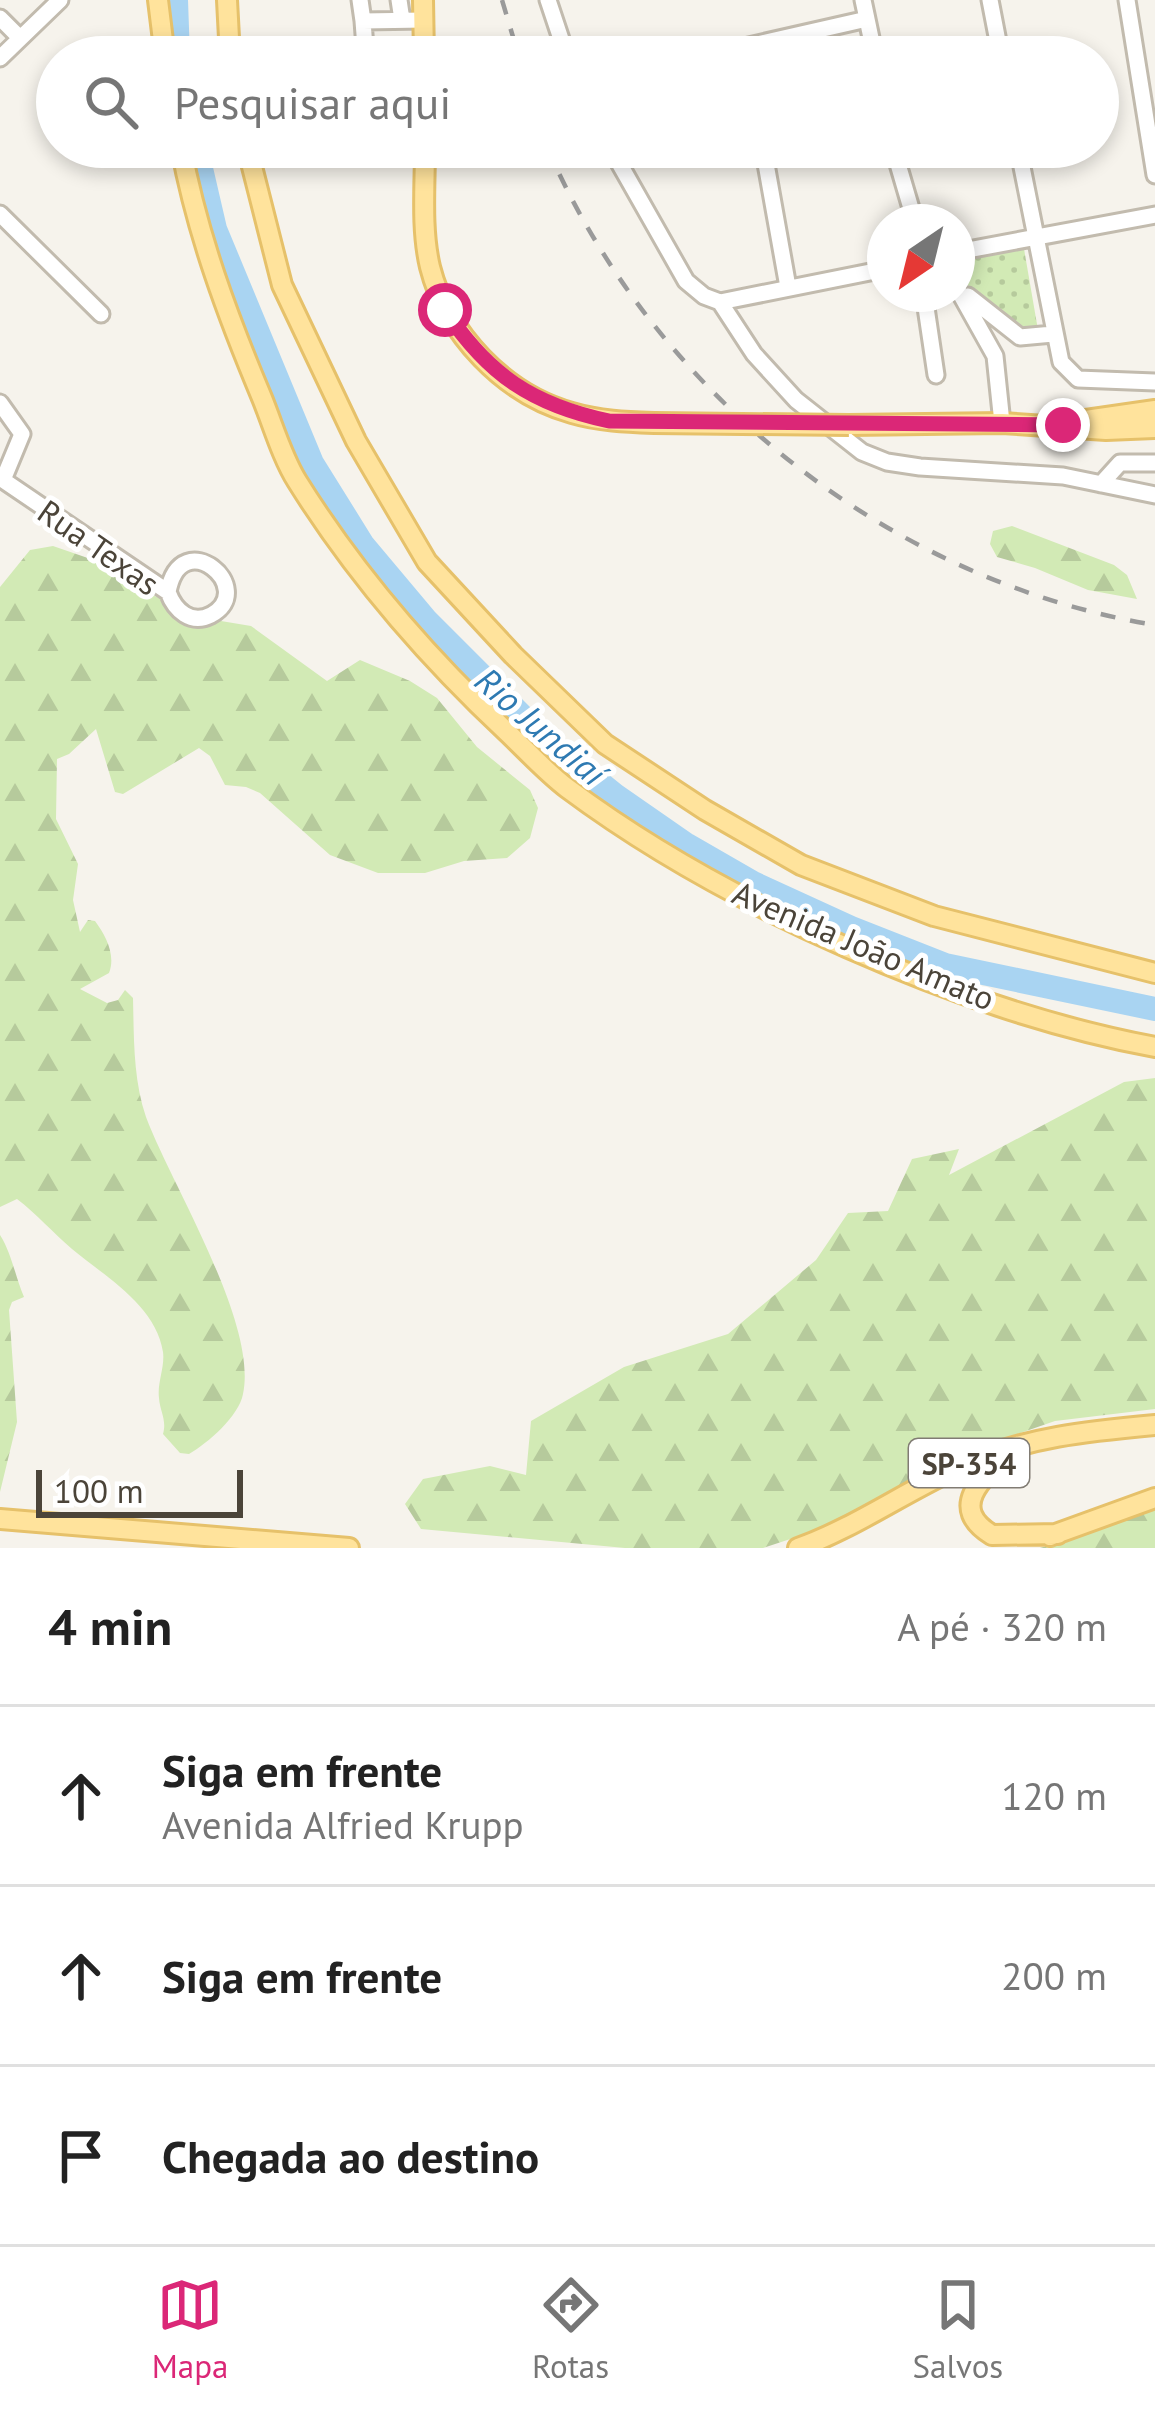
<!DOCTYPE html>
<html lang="pt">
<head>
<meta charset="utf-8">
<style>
  :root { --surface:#fff; --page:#f2f2f2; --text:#222; --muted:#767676; --line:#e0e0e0; --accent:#db2777 }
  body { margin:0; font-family:"PT Sans",sans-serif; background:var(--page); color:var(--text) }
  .compass { position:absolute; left:867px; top:204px; width:108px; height:108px; border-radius:50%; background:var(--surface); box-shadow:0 6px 18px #0003; rotate:215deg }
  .scale { position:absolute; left:36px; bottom:30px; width:207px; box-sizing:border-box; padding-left:12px; border:6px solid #4b4439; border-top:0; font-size:33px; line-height:42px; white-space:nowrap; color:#4b4439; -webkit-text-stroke:9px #fff; paint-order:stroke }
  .stop { position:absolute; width:36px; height:36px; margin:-27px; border:9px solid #db2777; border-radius:50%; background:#fff }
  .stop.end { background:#db2777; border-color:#fff; box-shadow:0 3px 12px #0008 }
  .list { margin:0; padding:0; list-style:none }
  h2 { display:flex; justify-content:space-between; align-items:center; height:156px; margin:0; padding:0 48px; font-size:51px }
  h2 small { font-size:39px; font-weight:400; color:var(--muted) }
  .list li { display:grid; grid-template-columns:78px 1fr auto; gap:36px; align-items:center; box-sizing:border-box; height:180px; padding:0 48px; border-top:3px solid var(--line) }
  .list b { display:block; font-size:45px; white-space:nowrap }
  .list p { margin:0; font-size:39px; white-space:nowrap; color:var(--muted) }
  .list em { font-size:39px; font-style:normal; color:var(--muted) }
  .icon { flex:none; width:66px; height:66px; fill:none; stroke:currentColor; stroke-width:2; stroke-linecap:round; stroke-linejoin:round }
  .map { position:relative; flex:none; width:1155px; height:1548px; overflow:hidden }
  .search { position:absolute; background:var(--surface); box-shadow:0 6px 18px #0003; left:36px; right:36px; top:36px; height:132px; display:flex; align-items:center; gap:30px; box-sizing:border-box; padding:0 42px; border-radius:66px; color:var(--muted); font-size:45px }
  .sheet { height:696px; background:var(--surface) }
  nav { display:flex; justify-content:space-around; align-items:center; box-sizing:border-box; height:168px; border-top:3px solid var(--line); background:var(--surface); font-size:33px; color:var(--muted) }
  nav a { display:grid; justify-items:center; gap:6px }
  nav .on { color:var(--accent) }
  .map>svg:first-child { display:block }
  .forest { fill:url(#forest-firs) }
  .park { fill:url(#park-dots) }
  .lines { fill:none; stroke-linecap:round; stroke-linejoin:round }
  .river { stroke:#a9d4f2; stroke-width:24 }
  .minor-casing { stroke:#c2bbae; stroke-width:21 }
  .major-casing { stroke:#e6c16a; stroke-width:24 }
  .minor { stroke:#fff; stroke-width:15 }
  .major { stroke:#ffe39c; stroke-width:18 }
  .rail { stroke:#9a9a9a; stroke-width:4.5; stroke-dasharray:15 15; stroke-linecap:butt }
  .major-bridge-casing { stroke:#e6c16a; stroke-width:24; stroke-linecap:butt }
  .major-bridge { stroke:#ffe39c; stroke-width:18 }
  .route { stroke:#db2777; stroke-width:15 }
  .labels { text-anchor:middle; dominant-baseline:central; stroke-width:10; stroke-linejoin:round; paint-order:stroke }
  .shield { fill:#fff; stroke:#817c74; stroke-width:3 }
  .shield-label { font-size:30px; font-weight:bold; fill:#4b4439 }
  .street-label { font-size:33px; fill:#4b4439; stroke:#fff }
  .water-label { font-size:36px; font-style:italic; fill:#2e7ab2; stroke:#fff }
</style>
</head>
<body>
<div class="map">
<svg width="1155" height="1548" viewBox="0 0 1155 1548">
  <defs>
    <pattern id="forest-firs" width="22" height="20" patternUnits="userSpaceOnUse" patternTransform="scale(3)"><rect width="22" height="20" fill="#d2eab5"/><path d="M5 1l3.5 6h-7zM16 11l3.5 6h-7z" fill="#b6ca9c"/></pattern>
    <pattern id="park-dots" width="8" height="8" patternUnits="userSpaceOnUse" patternTransform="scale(3)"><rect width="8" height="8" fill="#d2eab5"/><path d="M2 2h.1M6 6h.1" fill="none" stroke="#b6ca9c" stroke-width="1.8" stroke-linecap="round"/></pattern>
  </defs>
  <rect width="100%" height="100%" fill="#f6f3ec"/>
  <path class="forest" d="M1012 526 1114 565 1127 575 1137 599 1088 590 1035 568 997 557 990 544 993 531Z
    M53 546 108 565 143 591 209 619 251 626 327 681 360 660 410 681 437 698 477 747 530 790 538 808 530 838 507 858 464 861 425 873H378L330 855 260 793 246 787 225 785 210 756 199 748 123 794 115 792 96 729 69 754 57 759 56 819 78 864 73 900 80 932 88 920 95 921C106 936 116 955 109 973L80 989 107 1003 118 1000 125 990 133 998C134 1037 133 1079 146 1117 172 1186 258 1323 243 1394 239 1416 208 1443 189 1454L180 1453 163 1434C167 1420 160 1412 159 1398 157 1383 165 1367 163 1352 156 1305 104 1276 72 1249 53 1233 37 1214 17 1199L0 1207V587L30 550Z
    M1155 1078V1409L1055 1421 965 1452 833 1525 763 1548H625L421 1529 405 1504 423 1479 490 1466 526 1475 531 1421 624 1367 728 1334 816 1260 848 1213 888 1211 912 1159 959 1149 949 1175 1124 1082Z
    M0 1235C12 1254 15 1276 24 1297L12 1302 9 1310 17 1422 0 1492Z
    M1155 1505V1548H1040L1054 1544Z"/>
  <path class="park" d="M1023 243 1038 330 1022 332 957 276V261Z"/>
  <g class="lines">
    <path class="river" d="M176 0 178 57
      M196 147 215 229 312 463 363 545 426 620 544 738 615 795 687 845 753 883 851 928 945 965 1155 1009"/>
    <g class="minor-casing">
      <path id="minor" d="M360 0 363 21
        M399 0 402 20
        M548 0 567 57
        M863 0 875 57
        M990 0 1001 57
        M1127 0 1155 175
        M0 18 20 38
        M359 57 365 48 363 21 424 20
        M700 57 867 19
        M0 58 60 0
        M610 147 686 281 704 296 720 302 754 354 796 400 862 452 887 462 920 467 1063 476 1155 495
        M763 147 788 287
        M893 147 915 222
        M1018 147 1061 362 1078 379 1155 382
        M0 214 101 314
        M957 252 1155 215
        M957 288 995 356 1002 423
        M924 294 936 375
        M968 296 1020 337 1053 334
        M720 302 885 269
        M0 403 22 434 3 480
        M3 480 168 592C175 611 191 625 211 615 259 589 181 522 168 592
        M1101 484 1120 463H1155"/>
    </g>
    <g class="major-casing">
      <path id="major" d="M158 0 165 57
        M227 0 230 57
        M423 0 424 57
        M181 147C197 234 228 317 262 398 273 425 282 457 297 481 355 574 428 658 507 732 527 751 546 772 567 788 724 905 963 1011 1155 1047
        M247 147 282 285 356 441 427 562 513 655 605 744 705 810 801 865 934 916 1155 973
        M425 147C425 186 421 229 430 267 447 334 504 394 572 413 599 421 626 422 654 423
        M1079 421 1155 410
        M849 425 1002 423 1106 430 1155 428
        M1010 1453C984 1476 946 1507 992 1535L1058 1534
        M0 1519 349 1548
        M1050 1536 1155 1498
        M798 1548C857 1527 907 1490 964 1465 1025 1437 1090 1431 1155 1425"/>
    </g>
    <use href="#minor" class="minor"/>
    <use href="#major" class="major"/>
    <path class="rail" d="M502 0 519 57
      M547 147C654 394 889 581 1155 625"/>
    <g class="major-bridge-casing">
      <path id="major-bridge" d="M654 423 849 425"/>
    </g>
    <use href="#major-bridge" class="major-bridge"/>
  </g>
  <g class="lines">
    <path class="route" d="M445 310C488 375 533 405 609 421L1063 425"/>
  </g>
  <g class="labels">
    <rect class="shield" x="909" y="1439" width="120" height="48" rx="9"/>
    <g class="shield-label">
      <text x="969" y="1463">SP-354</text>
    </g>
    <g class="street-label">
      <text transform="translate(99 547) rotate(35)">Rua Texas</text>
      <text transform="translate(864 945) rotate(23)">Avenida João Amato</text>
    </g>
    <g class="water-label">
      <text transform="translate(541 726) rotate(41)">Rio Jundiaí</text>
    </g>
  </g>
</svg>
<svg class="compass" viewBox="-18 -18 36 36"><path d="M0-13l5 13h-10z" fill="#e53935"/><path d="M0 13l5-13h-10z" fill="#767676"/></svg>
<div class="scale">100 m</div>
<div class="stop" style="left:445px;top:310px"></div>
<div class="stop end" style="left:1063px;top:425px"></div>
<div class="search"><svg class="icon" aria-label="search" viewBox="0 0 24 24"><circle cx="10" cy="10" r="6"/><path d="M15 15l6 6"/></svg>Pesquisar aqui</div>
</div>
<section class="sheet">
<h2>4 min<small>A pé · 320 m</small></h2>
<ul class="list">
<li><svg class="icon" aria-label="ahead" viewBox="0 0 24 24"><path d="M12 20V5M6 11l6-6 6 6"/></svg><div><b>Siga em frente</b><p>Avenida Alfried Krupp</p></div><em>120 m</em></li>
<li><svg class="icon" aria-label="ahead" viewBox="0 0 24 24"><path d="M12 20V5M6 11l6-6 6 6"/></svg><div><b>Siga em frente</b></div><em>200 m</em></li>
<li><svg class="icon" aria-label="arrive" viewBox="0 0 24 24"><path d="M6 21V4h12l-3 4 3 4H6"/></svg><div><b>Chegada ao destino</b></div></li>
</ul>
</section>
<nav>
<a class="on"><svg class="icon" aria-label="map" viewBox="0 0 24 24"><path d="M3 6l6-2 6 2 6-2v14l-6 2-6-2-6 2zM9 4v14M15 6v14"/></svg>Mapa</a>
<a><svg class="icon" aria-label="directions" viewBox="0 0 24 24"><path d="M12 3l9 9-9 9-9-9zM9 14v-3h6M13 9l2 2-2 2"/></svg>Rotas</a>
<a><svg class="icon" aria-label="saved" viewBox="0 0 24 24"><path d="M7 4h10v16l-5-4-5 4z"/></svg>Salvos</a>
</nav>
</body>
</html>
